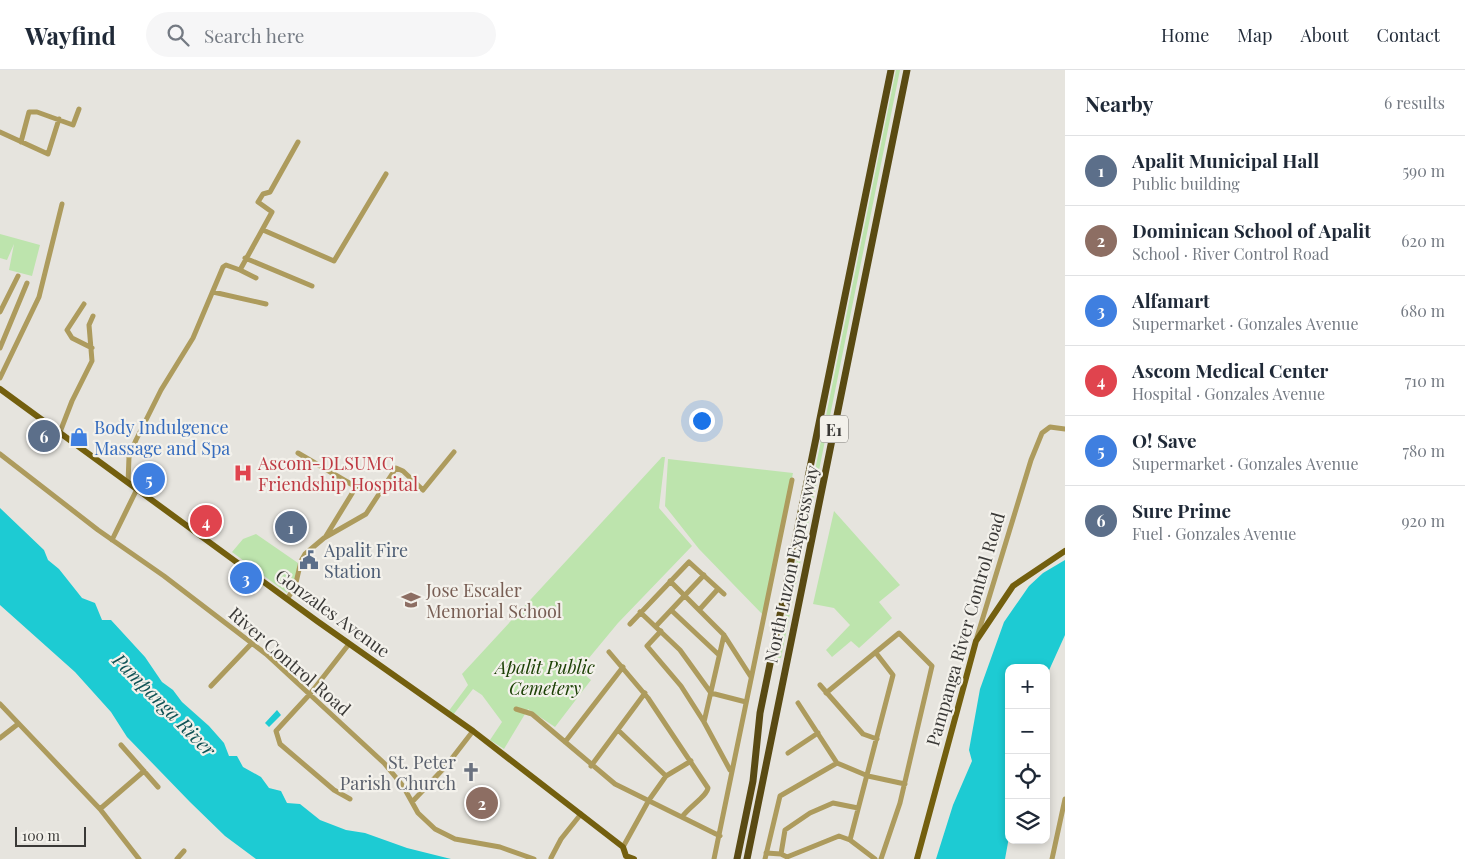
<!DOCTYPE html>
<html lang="en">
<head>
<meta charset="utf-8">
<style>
  :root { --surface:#fff; --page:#f6f6f7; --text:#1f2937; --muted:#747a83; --line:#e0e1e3; --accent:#478c80 }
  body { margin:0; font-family:"Playfair Display",serif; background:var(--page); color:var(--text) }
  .controls { position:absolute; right:15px; bottom:15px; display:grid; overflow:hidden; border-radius:10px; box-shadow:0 2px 8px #0003 }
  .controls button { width:45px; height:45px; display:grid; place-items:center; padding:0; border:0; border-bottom:1px solid var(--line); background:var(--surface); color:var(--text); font:25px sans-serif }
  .scale { position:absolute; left:15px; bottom:12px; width:71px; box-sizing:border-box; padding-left:5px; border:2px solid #3a3937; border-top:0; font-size:14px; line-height:18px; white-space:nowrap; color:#3a3937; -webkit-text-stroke:4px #f3f1eb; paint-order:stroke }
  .you { position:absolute; left:701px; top:350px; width:18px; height:18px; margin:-12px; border:4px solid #fff; border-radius:50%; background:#1a73e8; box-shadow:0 0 0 8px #1a73e833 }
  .badge { display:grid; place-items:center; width:32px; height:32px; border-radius:50%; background:var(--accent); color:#fff; font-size:16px; font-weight:700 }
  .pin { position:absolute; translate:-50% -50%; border:2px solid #fff; box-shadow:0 1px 5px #0006 }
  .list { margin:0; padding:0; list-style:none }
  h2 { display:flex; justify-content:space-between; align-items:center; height:65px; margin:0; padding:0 20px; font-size:21px }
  h2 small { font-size:16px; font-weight:400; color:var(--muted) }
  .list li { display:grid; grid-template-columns:32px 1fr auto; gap:15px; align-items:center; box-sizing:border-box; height:70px; padding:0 20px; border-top:1px solid var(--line) }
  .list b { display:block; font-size:19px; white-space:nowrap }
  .list p { margin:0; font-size:16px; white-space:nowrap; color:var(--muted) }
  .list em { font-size:16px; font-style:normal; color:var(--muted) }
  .icon { flex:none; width:28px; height:28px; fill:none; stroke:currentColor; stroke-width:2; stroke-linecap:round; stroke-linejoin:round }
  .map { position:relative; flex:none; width:1065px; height:789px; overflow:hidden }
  header { display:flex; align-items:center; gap:30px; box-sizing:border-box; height:70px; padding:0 25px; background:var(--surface); border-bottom:1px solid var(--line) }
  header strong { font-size:24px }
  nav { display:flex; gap:28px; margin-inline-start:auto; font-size:18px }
  .search { width:350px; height:45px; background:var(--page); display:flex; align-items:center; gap:12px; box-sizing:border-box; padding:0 18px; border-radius:28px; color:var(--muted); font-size:19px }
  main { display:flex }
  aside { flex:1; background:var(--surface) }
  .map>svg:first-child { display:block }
  .green { fill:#bde4ad }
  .water { fill:#1dcbd3 }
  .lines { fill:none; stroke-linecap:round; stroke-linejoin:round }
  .minor { stroke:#ad9b5d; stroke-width:5 }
  .major { stroke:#735f0e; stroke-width:6 }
  .highway { stroke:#594a13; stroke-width:7 }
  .labels { text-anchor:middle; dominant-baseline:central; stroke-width:4.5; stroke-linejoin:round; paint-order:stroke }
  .shield { fill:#f3f1eb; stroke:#72706d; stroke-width:1 }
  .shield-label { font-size:16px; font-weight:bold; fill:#3a3937 }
  .shop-label { font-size:18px; fill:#366cbe; stroke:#f3f1eb; text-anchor:start }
  .health-label { font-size:18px; fill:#be3a42; stroke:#f3f1eb; text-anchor:start }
  .service-label { font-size:18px; fill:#4e5e75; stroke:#f3f1eb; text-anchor:start }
  .street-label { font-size:18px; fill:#3a3937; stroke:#f3f1eb }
  .education-label { font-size:18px; fill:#785e54; stroke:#f3f1eb; text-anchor:start }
  .park-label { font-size:18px; font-style:italic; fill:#1d4106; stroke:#f3f1eb }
  .worship-label { font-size:18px; fill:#5b616d; stroke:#f3f1eb; text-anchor:end }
  .water-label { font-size:19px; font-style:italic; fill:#105356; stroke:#f3f1eb }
</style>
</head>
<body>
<header>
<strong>Wayfind</strong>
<div class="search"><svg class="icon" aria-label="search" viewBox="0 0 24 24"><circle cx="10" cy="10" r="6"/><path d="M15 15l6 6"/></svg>Search here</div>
<nav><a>Home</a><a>Map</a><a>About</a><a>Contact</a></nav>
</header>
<main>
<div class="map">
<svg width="1065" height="789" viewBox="0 0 1065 789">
  <rect width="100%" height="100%" fill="#e6e4de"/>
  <path class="green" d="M896 0H900L781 588H777Z
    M0 164 40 175 32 206 9 200 14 174 7 190 0 188Z
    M662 387H665L659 438 692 476 618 553 579 600 591 610 555 657 528 639 504 679 490 670 502 652 482 625 473 619 453 645 448 642 468 615 462 604Z
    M668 389 793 403 764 546 699 479 665 436Z
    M834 441 900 515 879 532 892 548 859 578 851 571 832 587 826 580 850 555 834 538 813 534Z
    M256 464 298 493 295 511 287 523 232 482 243 469Z"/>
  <path class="water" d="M0 438 44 480 48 490 59 499 82 528 95 533 102 550H111L145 587 162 612 173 620 182 632 209 656 224 673 229 686H237L243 697 261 707 269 718 281 721 287 733 300 734 320 750 346 760 365 763 407 778 451 789H256L225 766 190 732 127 667 111 642 75 602 0 535Z
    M1065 490V565L1046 607V598H1009V767L1005 789H936L953 735 972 691 969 680 980 619 1004 552 1029 516 1043 503Z
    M277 640 281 645 269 657 265 653Z"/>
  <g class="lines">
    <path class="minor" d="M0 62 48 84 59 49
      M21 72 29 42H37L73 55 79 39
      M263 160 334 191 386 104
      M245 188 312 216
      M240 200 256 208
      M213 222 266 234
      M84 234 67 260 72 268 92 278
      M0 242 18 206
      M0 278 27 213
      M0 308 39 227 62 134
      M60 362 72 331 92 291 89 255 93 246
      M298 383 356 417 326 466
      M0 384 98 460 164 506 266 584 384 693 403 716 418 743 435 759 455 769 500 777 534 789
      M128 413 129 387 136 370 161 320 193 268 223 197 226 195 240 200 272 142 258 132 263 124 270 122 298 72
      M112 470 137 419
      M670 511 724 565 751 607
      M287 529 295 517 301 491 305 484 324 468 366 444 396 398 403 401 423 420 454 382
      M700 539 718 519
      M671 540 719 585
      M640 542 680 580 711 623 746 632
      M630 554 689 492 724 524
      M656 556 704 505
      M661 561 647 576 681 616 704 652 730 700
      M977 567 1031 390 1042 363 1050 357 1065 359
      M349 574 310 624 276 661 280 674 334 720 350 729
      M609 582 648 628 708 718C707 726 689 737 682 747
      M820 615 863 664 877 669
      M211 616 252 573
      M826 623 899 563 932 596 900 733 881 789
      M798 633 837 693
      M0 634 100 739 139 789
      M516 639 532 644 615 714 720 766
      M704 652 724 565
      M618 660 666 706
      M0 668 18 654
      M565 672 623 597
      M121 675 158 717
      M788 683 818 663
      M591 696 645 623
      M412 732 446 696 473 661
      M858 738 833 733 810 743 785 760 781 784 787 787 839 766 850 770 875 789
      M100 739 144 701
      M850 770 893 605 876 583
      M623 777 649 730 666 706 691 691
      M766 783 781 784
      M551 788 561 769 581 744
      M177 789 184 781
      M714 789 792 410
      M765 789 780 726 837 693 868 706 905 714
      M1052 789 1065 729"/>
    <path class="major" d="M0 319 317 551 473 661 623 777 626 786 634 789
      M917 789 976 571 1013 516 1065 481"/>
    <path class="highway" d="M737 789 753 711 760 643 891 0
      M747 789 907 0"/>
  </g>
  <defs>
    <g id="shop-bare" transform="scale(1.5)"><path d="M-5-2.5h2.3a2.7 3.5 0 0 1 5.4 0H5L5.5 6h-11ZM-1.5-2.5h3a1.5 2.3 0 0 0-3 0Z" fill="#3f7fe0" stroke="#f3f1eb" stroke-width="2.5" paint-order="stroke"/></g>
    <g id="hospital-bare" transform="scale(1.5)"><path d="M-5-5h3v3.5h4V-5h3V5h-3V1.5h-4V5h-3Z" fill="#e0444e" stroke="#f3f1eb" stroke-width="2.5" paint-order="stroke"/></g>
    <g id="civic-bare" transform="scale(1.5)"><path d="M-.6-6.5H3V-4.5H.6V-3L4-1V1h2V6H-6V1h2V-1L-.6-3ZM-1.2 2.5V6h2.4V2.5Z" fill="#5c6f8a" stroke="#f3f1eb" stroke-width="2.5" paint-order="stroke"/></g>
    <g id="school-bare" transform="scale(1.5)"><path d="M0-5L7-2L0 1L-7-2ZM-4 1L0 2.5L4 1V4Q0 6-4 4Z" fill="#8d6e63" stroke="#f3f1eb" stroke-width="2.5" paint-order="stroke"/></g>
    <g id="church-bare" transform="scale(1.5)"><path d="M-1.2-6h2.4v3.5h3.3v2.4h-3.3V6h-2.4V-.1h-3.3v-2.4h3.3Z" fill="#6b7280" stroke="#f3f1eb" stroke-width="2.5" paint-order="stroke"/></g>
  </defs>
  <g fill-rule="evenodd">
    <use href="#shop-bare" x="79" y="367"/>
    <use href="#hospital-bare" x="243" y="403"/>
    <use href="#civic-bare" x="309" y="490"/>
    <use href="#school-bare" x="411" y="530"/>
    <use href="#church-bare" x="471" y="702"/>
  </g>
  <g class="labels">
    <rect class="shield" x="820" y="345.5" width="28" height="27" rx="4"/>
    <g class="shield-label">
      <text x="834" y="359">E1</text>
    </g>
    <g class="shop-label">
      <text x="94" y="357">Body Indulgence<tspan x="94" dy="21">Massage and Spa</tspan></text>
    </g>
    <g class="health-label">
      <text x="258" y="393">Ascom-DLSUMC<tspan x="258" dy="21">Friendship Hospital</tspan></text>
    </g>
    <g class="service-label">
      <text x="324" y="480">Apalit Fire<tspan x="324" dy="21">Station</tspan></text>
    </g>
    <g class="street-label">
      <text transform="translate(791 494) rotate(-78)">North Luzon Expressway</text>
      <text transform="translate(333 543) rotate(36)">Gonzales Avenue</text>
      <text transform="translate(965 559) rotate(-74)">Pampanga River Control Road</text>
      <text transform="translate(290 591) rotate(41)">River Control Road</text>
    </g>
    <g class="education-label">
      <text x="426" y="520">Jose Escaler<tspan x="426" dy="21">Memorial School</tspan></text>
    </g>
    <g class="park-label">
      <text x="545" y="597">Apalit Public<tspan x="545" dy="21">Cemetery</tspan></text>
    </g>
    <g class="worship-label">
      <text x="456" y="692">St. Peter<tspan x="456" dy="21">Parish Church</tspan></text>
    </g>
    <g class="water-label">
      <text transform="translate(165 634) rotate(45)">Pampanga River</text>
    </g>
  </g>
</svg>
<div class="controls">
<button>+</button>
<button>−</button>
<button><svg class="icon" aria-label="locate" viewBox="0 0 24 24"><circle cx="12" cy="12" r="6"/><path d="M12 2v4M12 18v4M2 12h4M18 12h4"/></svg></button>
<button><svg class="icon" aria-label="layers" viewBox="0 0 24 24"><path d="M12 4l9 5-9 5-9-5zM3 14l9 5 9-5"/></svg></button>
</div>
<div class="scale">100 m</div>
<div class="you"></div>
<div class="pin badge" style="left:291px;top:457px;background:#5c6f8a">1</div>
<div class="pin badge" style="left:482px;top:733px;background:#8d6e63">2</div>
<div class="pin badge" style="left:246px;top:508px;background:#3f7fe0">3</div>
<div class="pin badge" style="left:206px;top:451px;background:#e0444e">4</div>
<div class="pin badge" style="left:149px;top:409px;background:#3f7fe0">5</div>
<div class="pin badge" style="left:44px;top:366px;background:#5c6f8a">6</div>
</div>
<aside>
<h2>Nearby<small>6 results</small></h2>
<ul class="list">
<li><span class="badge" style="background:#5c6f8a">1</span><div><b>Apalit Municipal Hall</b><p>Public building</p></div><em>590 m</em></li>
<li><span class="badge" style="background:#8d6e63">2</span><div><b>Dominican School of Apalit</b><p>School · River Control Road</p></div><em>620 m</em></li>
<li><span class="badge" style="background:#3f7fe0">3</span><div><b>Alfamart</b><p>Supermarket · Gonzales Avenue</p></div><em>680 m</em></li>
<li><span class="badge" style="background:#e0444e">4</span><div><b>Ascom Medical Center</b><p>Hospital · Gonzales Avenue</p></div><em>710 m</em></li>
<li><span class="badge" style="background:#3f7fe0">5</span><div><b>O! Save</b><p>Supermarket · Gonzales Avenue</p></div><em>780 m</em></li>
<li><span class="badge" style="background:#5c6f8a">6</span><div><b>Sure Prime</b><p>Fuel · Gonzales Avenue</p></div><em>920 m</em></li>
</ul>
</aside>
</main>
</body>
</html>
